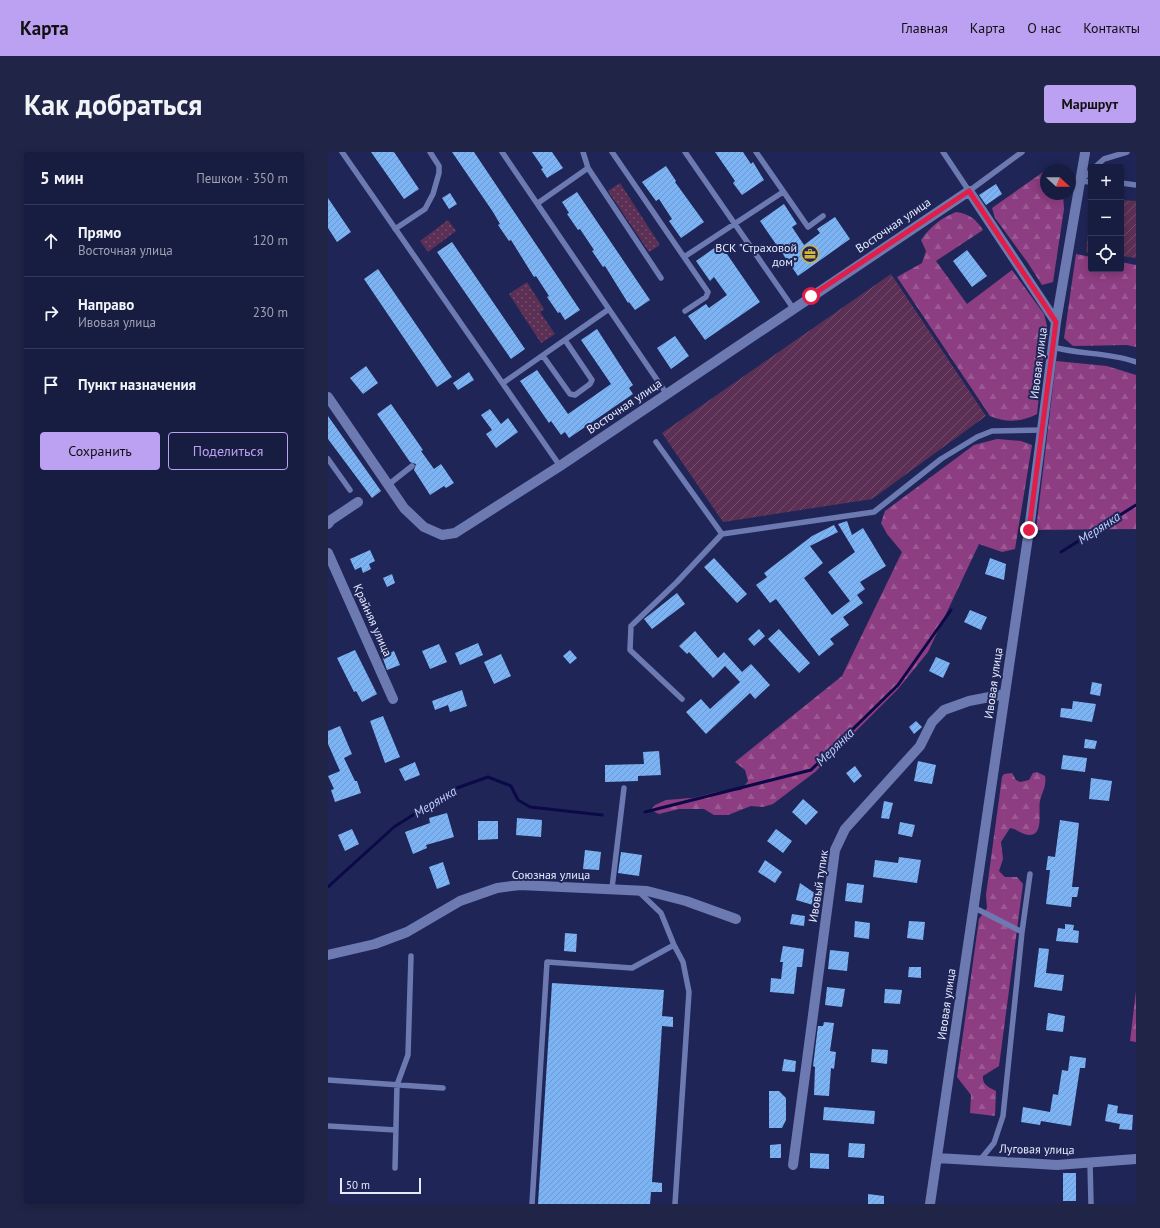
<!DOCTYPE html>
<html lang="ru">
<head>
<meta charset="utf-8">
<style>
  :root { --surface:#171c41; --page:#202548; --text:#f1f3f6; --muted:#9ea1b1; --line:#363a5a; --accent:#bca0f2 }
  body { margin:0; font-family:"PT Sans",sans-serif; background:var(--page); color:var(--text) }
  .controls { position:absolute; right:12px; top:12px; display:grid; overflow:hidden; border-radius:4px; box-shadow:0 2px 10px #0003 }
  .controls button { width:36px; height:36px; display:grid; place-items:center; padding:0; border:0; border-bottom:1px solid var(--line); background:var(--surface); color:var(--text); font:20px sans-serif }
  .compass { position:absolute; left:712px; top:12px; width:36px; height:36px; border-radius:50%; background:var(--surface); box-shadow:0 2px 10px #0003; rotate:112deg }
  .scale { position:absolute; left:12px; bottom:10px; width:81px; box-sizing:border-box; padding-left:4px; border:2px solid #e5eafd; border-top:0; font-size:11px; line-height:14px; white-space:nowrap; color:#e5eafd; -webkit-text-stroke:3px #1f2657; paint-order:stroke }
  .stop { position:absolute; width:12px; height:12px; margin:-9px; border:3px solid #e11d48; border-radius:50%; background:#fff }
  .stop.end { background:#e11d48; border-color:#fff; box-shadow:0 1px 4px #0008 }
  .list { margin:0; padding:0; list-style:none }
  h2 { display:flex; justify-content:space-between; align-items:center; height:52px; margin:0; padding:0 16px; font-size:17px }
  h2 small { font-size:13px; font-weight:400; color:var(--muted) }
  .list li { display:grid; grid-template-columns:26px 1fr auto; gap:12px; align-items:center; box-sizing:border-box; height:72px; padding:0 16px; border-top:1px solid var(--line) }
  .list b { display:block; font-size:15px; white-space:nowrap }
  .list p { margin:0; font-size:13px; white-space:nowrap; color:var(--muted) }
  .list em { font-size:13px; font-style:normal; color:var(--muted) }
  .actions { display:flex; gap:8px; padding:12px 16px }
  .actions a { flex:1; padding:9px 0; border:1px solid var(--accent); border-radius:4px; text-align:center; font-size:14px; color:var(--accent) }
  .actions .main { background:var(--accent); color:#111 }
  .icon { flex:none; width:22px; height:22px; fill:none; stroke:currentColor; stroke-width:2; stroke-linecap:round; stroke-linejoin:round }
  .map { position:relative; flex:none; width:808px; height:1052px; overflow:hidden; border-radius:4px }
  header { display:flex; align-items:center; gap:24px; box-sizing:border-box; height:56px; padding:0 20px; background:var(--accent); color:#111 }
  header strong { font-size:19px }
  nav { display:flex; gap:22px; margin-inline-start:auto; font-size:14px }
  .intro { display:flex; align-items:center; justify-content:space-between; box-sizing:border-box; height:96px; padding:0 24px }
  h1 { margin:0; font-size:28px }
  .button { padding:10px 18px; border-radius:4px; background:var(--accent); color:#111; font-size:14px; font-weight:700 }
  main { display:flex; gap:24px; padding:0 24px }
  aside { flex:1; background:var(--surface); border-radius:4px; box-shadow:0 2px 10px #0003 }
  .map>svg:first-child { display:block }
  .forest { fill:url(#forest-firs) }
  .park { fill:url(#park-dots) }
  .garden { fill:url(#garden-furrows) }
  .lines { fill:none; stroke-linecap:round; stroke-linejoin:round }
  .stream { stroke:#0c0948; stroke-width:3 }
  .building { fill:url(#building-hatch) }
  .lane { stroke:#6d7ab2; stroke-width:5.5 }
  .street { stroke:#6d7ab2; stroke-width:10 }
  .route { stroke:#e11d48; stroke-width:5 }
  .labels { text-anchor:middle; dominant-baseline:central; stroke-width:4; stroke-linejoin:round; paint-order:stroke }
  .street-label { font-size:12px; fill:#e5eafd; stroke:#1f2657 }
  .poi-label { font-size:12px; fill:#e5eafd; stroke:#1f2657; text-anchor:end }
  .water-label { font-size:13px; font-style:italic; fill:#c2cefe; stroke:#1f2657 }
</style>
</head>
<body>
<header>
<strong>Карта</strong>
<nav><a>Главная</a><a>Карта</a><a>О нас</a><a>Контакты</a></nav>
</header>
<div class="intro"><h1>Как добраться</h1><a class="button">Маршрут</a></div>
<main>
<aside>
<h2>5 мин<small>Пешком · 350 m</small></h2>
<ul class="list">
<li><svg class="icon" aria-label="ahead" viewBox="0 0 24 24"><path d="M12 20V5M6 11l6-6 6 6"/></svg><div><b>Прямо</b><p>Восточная улица</p></div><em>120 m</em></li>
<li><svg class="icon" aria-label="right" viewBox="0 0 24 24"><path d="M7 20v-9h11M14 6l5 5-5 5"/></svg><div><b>Направо</b><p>Ивовая улица</p></div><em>230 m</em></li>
<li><svg class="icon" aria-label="arrive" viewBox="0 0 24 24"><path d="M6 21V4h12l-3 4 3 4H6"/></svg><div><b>Пункт назначения</b></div></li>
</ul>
<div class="actions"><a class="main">Сохранить</a><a>Поделиться</a></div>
</aside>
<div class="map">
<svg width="808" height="1052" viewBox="0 0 808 1052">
  <defs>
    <pattern id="forest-firs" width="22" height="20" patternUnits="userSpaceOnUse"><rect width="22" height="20" fill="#8d3d81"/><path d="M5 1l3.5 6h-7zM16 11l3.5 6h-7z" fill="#9d5994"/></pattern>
    <pattern id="park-dots" width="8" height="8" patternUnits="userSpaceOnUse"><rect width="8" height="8" fill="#5c3055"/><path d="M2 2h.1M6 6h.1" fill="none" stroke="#734e6e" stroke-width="1.8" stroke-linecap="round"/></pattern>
    <pattern id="garden-furrows" width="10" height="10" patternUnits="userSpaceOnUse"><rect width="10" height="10" fill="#5c3055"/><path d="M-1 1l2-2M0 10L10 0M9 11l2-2" fill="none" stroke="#734e6e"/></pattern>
    <pattern id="building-hatch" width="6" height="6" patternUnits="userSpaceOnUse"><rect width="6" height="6" fill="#7cb3f4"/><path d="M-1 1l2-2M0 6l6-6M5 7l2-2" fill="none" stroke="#6e98ca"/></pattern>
  </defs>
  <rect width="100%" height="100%" fill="#1f2657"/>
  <path class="forest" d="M718 18V42H735L736 57 725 130 714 133 700 111 667 66 664 56Z
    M628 60C641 62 647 66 655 78L608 109 639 152 684 118 716 162 719 174 709 262C694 270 678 271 662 264L569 125 594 111 598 99 593 88C602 75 613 66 628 60Z
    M748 102 763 105V117H793V110L808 113V195L799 193 745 194 736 186Z
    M728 209 779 214 808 223V377L708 378Z
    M669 287 693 289 704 293 687 397 674 400 651 392 600 500 570 537 487 620 445 652 435 655 423 654 400 663H386L376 657H351L331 662 323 658 327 653 338 648 365 646 389 640 413 638 420 629 417 618 407 610 514 524 574 400 559 382 553 371 557 359 646 293Z
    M709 620 717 624C719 633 714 640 712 649 710 657 715 677 706 682 697 686 690 677 682 676L673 690 675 707 671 719 677 725H689L695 732 671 914 655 924C654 933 661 935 668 939L667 964 642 961 643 943 629 925 651 767 659 756 658 743 674 625 676 622 684 621 688 628 692 630 701 628 705 621Z
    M808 839V890L802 889Z"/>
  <path class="park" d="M292 31 332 93 321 100 280 39Z
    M120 68 128 79 100 100 92 89Z
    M199 130 216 157 212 160 227 182 213 191 181 142Z"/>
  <path class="garden" d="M793 48 808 49V106L793 104Z
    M763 55V101L758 100Z
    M563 122 658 264 544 347 395 370 334 281Z"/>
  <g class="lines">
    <path class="stream" d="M733 400 808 353
      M317 660 483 618 570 533 623 458
      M0 735 66 675 126 637 160 625 183 634 190 648 202 655 274 663"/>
  </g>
  <path class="building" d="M43 0H66L91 37 76 47Z
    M124 0H146L252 158 237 168 232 160 230 161 219 145 221 144 208 124 206 125 183 88 181 89 170 73 172 72 165 60Z
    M204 0H224L235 16 219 26 213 17 215 16Z
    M387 0H415L423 12 425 10 436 28 414 43 405 31 407 29Z
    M338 14 348 29 347 30 376 70 353 86 341 69 344 67 331 47 328 49 314 30Z
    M668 32 674 42 658 53 651 43Z
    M249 40 322 148 307 158 301 150 300 151 277 114 275 115 264 99 266 98 252 77 250 78 239 62 241 61 234 50Z
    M122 41 129 52 121 57 114 46Z
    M0 46 23 80 9 90 0 76Z
    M456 52 469 72 464 75 476 93 492 81 489 77 507 65 522 87 470 124 432 69Z
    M124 90 197 197 183 207 109 100Z
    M392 92 432 150 377 188 360 164 378 152 381 156 399 143 386 125 382 129 368 109Z
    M639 98 659 124 644 135 625 109Z
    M50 117 124 225 109 235 36 127Z
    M269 177 305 233 301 236 305 242 241 286 237 280 233 283 223 269 221 271 192 229 209 218 240 262 283 232 253 188Z
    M347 184 361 204 343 217 329 196Z
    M38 214 50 231 35 242 22 226Z
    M141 220 146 228 130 238 125 231Z
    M63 252 95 298 93 299 106 317 113 312 126 331 118 336 116 334 102 343 86 318 88 312 82 310 49 262Z
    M162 257 173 272 180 266 190 280 168 296 158 282 164 278 153 263Z
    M0 264 53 339 44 346 0 287Z
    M519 369 524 383 535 376 558 414 532 430 537 437 529 443 535 451 515 465 521 473 502 487 506 492 491 504 448 447 442 451 428 433 439 425 436 421 484 384 506 373 510 380 482 394 495 411 476 426 504 463 522 449 500 420 527 400 510 372Z
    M42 398 47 409 41 412 43 417 35 421 33 415 27 418 22 407Z
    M386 406 419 442 409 451 376 415Z
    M662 406 678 412 676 428 657 422Z
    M64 422 67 431 59 435 55 426Z
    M349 441 357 452 324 477 316 467Z
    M642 458 659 465 653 478 636 470Z
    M431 477 437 484 426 494 420 487Z
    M451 477 482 511 471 521 440 487Z
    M367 479 390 506 396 500 414 520 423 512 442 533 427 547 422 541 378 582 358 560 373 547 382 557 412 530 397 514 385 526 361 500 359 502 351 494Z
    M150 491 155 503 132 513 127 501Z
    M111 492 119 510 102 517 94 499Z
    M27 498 49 542 34 550 28 539 26 540 9 506Z
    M242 498 249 506 242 512 235 504Z
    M66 499 72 513 59 518 54 504Z
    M173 502 183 524 166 532 156 510Z
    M608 505 622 511 615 526 601 519Z
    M764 530 774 532 772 544 762 542Z
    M134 538 139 554 122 560 120 553 107 558 104 549Z
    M745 549 768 552 764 570 732 565 733 556 744 557Z
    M55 564 72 605 57 611 42 569Z
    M588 569 594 575 586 582 581 575Z
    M12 574 24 602 16 606 27 629H29L33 641 7 650 3 638 6 637 0 624 12 619 0 592V579Z
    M757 587 769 589 767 597 756 596Z
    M331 599 333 623 310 624V629L277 630V613L316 612 315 600Z
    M735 603 759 606 757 620 733 617Z
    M590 609 608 613 604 632 586 629Z
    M87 610 92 623 77 629 71 617Z
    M527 614 534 624 526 631 518 621Z
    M763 626 784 629 781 649 761 647Z
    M475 647 490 660 478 673 464 660Z
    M556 649 565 651 561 667 553 666Z
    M119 661 126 685 98 693 99 696 85 702 77 680 102 671 101 666Z
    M189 666 214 668 213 685 188 683Z
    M732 668 751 671 744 735H751L749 745H744L743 755 718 752 722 718H718L720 704 727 705Z
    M150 669H170V687L150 688Z
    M572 670 587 673 584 685 570 682Z
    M24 677 31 692 17 699 10 683Z
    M448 677 464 689 455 701 439 689Z
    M257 698 273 700 271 718 255 717Z
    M293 700 314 703 311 724 290 721Z
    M571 705 593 708 589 731 545 725 547 708 570 711Z
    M437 708 454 720 447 731 430 720Z
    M115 710 122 732 109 737 101 715Z
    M472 731 488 742 485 753 468 748Z
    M519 731 536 733 534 751 517 749Z
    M464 762 477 764 476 774 462 772Z
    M527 769 542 771 541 787 526 785Z
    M581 769 597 770 595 788 579 786Z
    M737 772 746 773 745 778 751 779 750 791 728 789 730 776 737 777Z
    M237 781 249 782 248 800 236 799Z
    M455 794 476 797 474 815H469L466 842 442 840 443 826 453 827 455 810H452Z
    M711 796 721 797 718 821 736 823 734 839 706 835Z
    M502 798 521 800 519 819 500 817Z
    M581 815H593V826L580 825Z
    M224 831 336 838 334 864 345 865V875L334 874 324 1030 334 1031V1040H323L322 1052H210Z
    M499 835 517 837 514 855 497 853Z
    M557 837 574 838 572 852 556 851Z
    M720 861 737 864 735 880 718 878Z
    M496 870 506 871 502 899 508 900 506 917 503 916 501 944 486 943 487 915 485 914 490 874H495Z
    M544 897 560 898 559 912 543 910Z
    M742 904 758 906 757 916H752L743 974 713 969 712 973 693 970 695 955 722 960 725 942 730 943 734 918 740 919Z
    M456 907 468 909 467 920 454 919Z
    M441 939H451L458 946V968L454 976H441Z
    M780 952 790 954 789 961 805 963 804 978 791 977 792 972 777 969Z
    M496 955 547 959 546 972 495 968Z
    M521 991 537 992 536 1006 520 1005Z
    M453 992V1006H442V993Z
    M482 1001 501 1002V1017L482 1016Z
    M735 1021H748V1049H735Z
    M540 1042 556 1044V1052H540Z"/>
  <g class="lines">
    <path class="lane" d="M14 0 232 314
      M174 0 338 241
      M255 0 260 16 333 126
      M284 0 380 140 378 145 357 159
      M357 0 465 156
      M428 0 480 75 495 64
      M615 0 641 39 694 0
      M767 15 776 7 799 0
      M753 28 763 19
      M751 29 763 30
      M793 31 808 33
      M210 51 260 16
      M67 77 97 57 105 42 111 21V14L102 0
      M356 105 455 40
      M725 195C752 203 781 200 808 210
      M215 204 242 242 247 243 262 232 264 228 237 188
      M175 231 281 157
      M328 290 394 382 546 360 613 307 649 285 664 279 715 278
      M0 307 22 338
      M60 333 84 314
      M354 547 302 498 303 474 349 430 394 382
      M284 736 296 636
      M310 739 333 761 346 793 355 810 361 840 347 1052
      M645 755 694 780 675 964 666 991 652 1008
      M694 780 702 722
      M0 928 115 936
      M0 974 68 978
      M762 1011 763 1052
      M67 1016 69 933 80 903 83 804
      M204 1052 219 810 304 816 346 793"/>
    <path class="street" d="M0 245 76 356 96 375 114 383 127 381 232 314 641 39 728 170
      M0 372 3 368 30 350
      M0 401 65 547
      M0 803 47 792 79 780 132 749 169 736 192 733 319 739 358 749 408 767
      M609 1006 729 1013 808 1007
      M465 1013 507 698 517 677 592 594 604 570 616 558 641 549 677 542
      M602 1052 701 378 728 170 757 1"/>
  </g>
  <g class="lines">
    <path class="route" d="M483 144 641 39 728 170 701 378"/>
  </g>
  <defs>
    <g id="office-ring" transform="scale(0.9)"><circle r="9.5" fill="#1f2657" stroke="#d6b534" stroke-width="1.5"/><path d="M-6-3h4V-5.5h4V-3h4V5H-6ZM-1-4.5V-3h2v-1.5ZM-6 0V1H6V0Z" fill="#d6b534"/></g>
  </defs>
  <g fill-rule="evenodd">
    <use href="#office-ring" x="482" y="102"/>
  </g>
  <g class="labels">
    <g class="street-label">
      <text transform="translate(565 73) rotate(-34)">Восточная улица</text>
      <text transform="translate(710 211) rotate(-83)">Ивовая улица</text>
      <text transform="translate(296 254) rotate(-34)">Восточная улица</text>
      <text transform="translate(45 468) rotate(66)">Крайняя улица</text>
      <text transform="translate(665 531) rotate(-82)">Ивовая улица</text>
      <text x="223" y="722">Союзная улица</text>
      <text transform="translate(490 734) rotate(-81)">Ивовый тупик</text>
      <text transform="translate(618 852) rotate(-82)">Ивовая улица</text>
      <text transform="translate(709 997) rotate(1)">Луговая улица</text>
    </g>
    <g class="poi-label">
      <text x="469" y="95">ВСК "Страховой<tspan x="469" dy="14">дом"</tspan></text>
    </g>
    <g class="water-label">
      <text transform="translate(771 376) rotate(-33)">Мерянка</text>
      <text transform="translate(507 595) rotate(-44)">Мерянка</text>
      <text transform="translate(107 650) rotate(-31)">Мерянка</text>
    </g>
  </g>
</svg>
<div class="controls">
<button>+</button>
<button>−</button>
<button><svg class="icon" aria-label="locate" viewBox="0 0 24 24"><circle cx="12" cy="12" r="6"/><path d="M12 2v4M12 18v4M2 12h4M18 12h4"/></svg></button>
</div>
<svg class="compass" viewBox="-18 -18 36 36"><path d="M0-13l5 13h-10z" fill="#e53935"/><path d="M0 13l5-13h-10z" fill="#9ea1b1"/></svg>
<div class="scale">50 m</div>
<div class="stop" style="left:483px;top:144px"></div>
<div class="stop end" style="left:701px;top:378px"></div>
</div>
</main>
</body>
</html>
